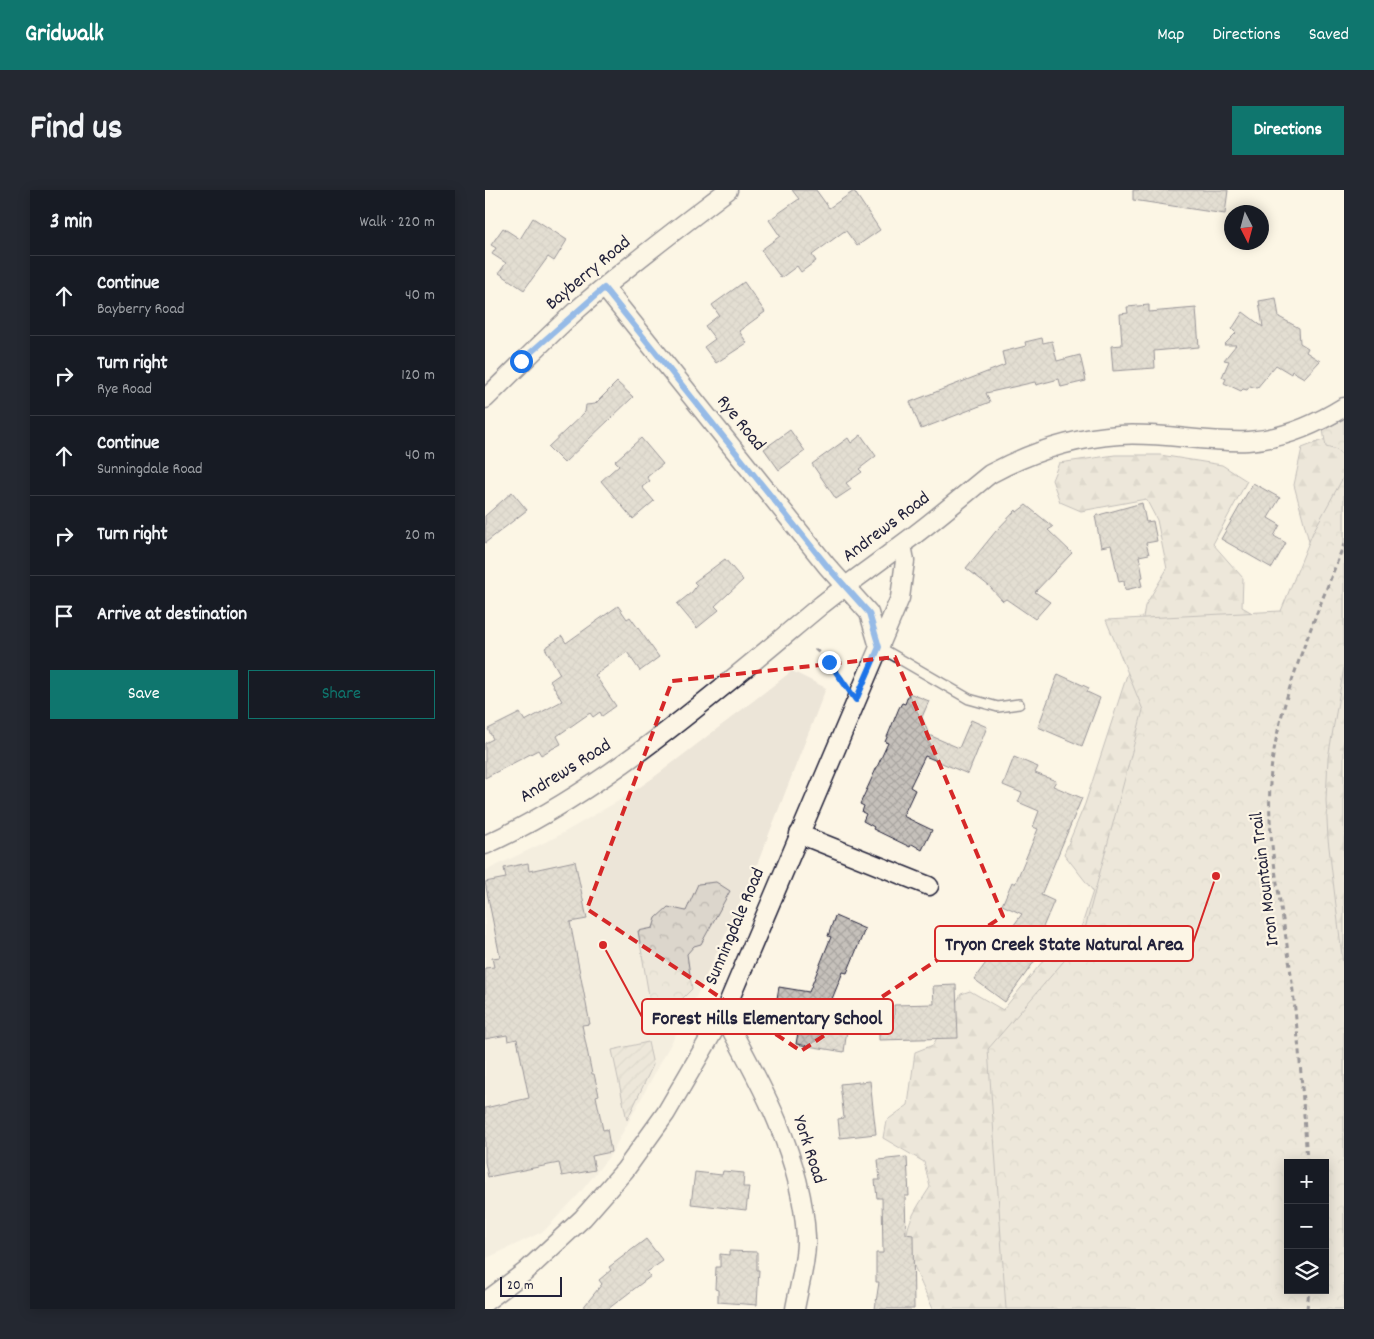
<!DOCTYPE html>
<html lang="en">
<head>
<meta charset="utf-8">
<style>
  :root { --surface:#171b24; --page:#242831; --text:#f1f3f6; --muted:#9ea1a6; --line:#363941; --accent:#0f766e }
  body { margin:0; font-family:Dekko,sans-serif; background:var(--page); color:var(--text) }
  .controls { position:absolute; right:15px; bottom:15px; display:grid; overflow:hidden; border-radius:0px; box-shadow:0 2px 12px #0003 }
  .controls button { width:45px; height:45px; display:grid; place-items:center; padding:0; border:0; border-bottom:1px solid var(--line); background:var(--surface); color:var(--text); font:25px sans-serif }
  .compass { position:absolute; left:739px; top:15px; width:45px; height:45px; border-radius:50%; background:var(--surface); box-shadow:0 2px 12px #0003; rotate:174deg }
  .scale { position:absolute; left:15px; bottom:12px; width:62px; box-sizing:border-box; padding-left:5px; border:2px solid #22223b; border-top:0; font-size:14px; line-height:18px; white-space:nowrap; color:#22223b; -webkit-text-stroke:4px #fcf5e5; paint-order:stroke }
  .stop { position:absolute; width:15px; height:15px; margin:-11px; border:4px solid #1a73e8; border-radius:50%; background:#fff }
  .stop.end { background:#1a73e8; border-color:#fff; box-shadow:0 1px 5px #0008 }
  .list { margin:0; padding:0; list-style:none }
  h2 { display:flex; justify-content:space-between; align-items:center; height:65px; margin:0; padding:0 20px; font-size:21px }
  h2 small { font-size:16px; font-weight:400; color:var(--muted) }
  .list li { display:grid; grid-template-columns:32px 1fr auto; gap:15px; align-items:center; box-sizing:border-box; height:80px; padding:0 20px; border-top:1px solid var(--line) }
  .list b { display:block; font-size:19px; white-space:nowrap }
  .list p { margin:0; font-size:16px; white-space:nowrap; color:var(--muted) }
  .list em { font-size:16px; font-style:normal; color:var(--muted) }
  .actions { display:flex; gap:10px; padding:15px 20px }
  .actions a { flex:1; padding:11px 0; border:1px solid var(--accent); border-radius:0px; text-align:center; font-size:18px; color:var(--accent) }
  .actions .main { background:var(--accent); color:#fff }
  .icon { flex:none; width:28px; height:28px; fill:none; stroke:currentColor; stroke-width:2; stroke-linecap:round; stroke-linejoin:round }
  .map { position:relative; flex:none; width:859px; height:1119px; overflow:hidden; border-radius:0px }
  header { display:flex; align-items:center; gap:30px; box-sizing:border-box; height:70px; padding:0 25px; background:var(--accent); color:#fff }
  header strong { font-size:24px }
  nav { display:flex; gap:28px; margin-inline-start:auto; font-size:18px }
  .intro { display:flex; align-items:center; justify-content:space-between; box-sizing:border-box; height:120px; padding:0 30px }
  h1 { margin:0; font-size:35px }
  .button { padding:12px 22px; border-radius:0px; background:var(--accent); color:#fff; font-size:18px; font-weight:700 }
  main { display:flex; gap:30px; padding:0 30px }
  aside { flex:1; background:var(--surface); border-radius:0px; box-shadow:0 2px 12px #0003 }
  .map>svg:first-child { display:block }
  .built { fill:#ece5d8 }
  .forest { fill:url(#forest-firs); stroke:#7f7c84; fill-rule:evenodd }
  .park { fill:url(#park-crowns); stroke:#7f7c84; fill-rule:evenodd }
  .garden { fill:url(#garden-furrows); stroke:#7f7c84 }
  .building { fill:url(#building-cross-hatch); stroke:#22223b }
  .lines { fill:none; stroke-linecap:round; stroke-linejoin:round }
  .lane-casing { stroke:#22223b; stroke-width:12 }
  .street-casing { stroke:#22223b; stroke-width:21 }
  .path { stroke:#22223b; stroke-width:3; stroke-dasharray:5 4; stroke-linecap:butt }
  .lane { stroke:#fcf5e5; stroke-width:9 }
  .street { stroke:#fcf5e5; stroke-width:18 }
  .route { stroke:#1a73e8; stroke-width:6 }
  .marked { fill:none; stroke:#d62828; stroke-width:4; stroke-dasharray:10 6; stroke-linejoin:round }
  .labels { text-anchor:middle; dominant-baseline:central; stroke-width:4.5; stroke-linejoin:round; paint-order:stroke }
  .street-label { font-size:19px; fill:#22223b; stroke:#fcf5e5 }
  .leader { fill:none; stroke:#d62828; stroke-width:2 }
  .callout-dot { fill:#d62828; stroke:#fcf5e5; stroke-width:2 }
  .callout { fill:#fcf5e5; stroke:#d62828; stroke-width:2 }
  .callout-label { font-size:20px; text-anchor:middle; font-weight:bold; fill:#22223b }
</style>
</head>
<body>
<header>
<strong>Gridwalk</strong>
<nav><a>Map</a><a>Directions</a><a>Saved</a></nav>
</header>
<div class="intro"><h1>Find us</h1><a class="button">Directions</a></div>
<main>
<aside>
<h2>3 min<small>Walk · 220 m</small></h2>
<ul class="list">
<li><svg class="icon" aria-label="ahead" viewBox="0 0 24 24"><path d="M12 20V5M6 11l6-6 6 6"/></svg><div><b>Continue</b><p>Bayberry Road</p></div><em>40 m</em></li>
<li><svg class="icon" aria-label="right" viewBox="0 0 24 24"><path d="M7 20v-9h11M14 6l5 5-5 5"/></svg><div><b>Turn right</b><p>Rye Road</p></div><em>120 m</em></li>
<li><svg class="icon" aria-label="ahead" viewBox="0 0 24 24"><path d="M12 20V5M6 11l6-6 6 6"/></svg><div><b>Continue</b><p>Sunningdale Road</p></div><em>40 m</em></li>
<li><svg class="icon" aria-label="right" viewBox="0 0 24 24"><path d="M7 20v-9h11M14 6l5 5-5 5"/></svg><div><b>Turn right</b></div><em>20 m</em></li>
<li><svg class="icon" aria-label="arrive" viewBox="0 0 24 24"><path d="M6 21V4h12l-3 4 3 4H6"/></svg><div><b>Arrive at destination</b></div></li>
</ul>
<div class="actions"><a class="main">Save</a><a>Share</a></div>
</aside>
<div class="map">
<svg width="859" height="1119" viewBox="0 0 859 1119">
  <defs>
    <pattern id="forest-firs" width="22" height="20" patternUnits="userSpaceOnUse" patternTransform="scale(1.25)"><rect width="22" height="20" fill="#dcd6cc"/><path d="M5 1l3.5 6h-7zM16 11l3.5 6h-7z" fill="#bcb7b0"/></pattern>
    <pattern id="park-crowns" width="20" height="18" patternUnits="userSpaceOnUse" patternTransform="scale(1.25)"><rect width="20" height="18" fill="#dcd6cc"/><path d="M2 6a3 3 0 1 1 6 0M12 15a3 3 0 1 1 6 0" fill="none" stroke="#bcb7b0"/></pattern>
    <pattern id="garden-furrows" width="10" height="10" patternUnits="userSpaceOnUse" patternTransform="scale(1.25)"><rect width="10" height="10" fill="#dcd6cc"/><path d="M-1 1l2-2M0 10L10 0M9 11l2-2" fill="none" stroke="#bcb7b0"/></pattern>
    <pattern id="building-cross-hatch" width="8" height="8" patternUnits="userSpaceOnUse" patternTransform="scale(1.25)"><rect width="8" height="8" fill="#c6c1bb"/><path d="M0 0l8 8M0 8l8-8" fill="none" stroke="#aaa6a2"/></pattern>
  </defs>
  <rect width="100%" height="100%" fill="#fcf5e5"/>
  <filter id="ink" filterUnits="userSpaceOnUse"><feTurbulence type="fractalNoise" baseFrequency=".02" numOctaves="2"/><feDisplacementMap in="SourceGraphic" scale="10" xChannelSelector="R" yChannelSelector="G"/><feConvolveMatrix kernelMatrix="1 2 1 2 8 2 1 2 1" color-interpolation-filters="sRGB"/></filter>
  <g filter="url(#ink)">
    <path class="built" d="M307 481 341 498 266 690 210 809 126 964 94 1004 59 1041 0 1069V681L71 647 142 606 168 588Z"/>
    <path class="forest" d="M859 242V1119H448C439 1098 418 1060 423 1038 427 1023 437 1010 445 997L439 972 398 948 401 931 423 915 430 862 448 855 476 804 485 801 518 820 562 766 593 747 608 701 579 664 600 614 655 445 660 416 682 379 672 330 661 309 596 321 575 312 567 290 574 273 630 265H675L737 275 762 291 728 354 758 388 757 417 781 431 798 425 826 359 809 295 817 258ZM803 973H840V1100H803Z"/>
    <path class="park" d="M859 229V268L852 260 841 257 838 240Z
      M859 286V478L843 568 841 610 843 649 859 782V1119H521L503 859 597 750 658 520 621 430 796 421 828 342ZM803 973H840V1100H803Z
      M231 692 245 701 216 754 209 756 202 764 207 799 192 814 186 828 179 829 165 812 153 741 168 738 171 728 183 717 201 721 213 694Z"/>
    <path class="garden" d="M163 852 168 875 142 930 127 860Z"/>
    <path class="building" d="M307 0H331L344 18 369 1 395 40 372 56 361 41 358 42 327 65 331 71 316 82 312 76 296 88 276 60 295 46 284 30 314 9Z
      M648 0H743L740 24 648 10Z
      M48 28 82 50 69 71 63 67 39 100 14 83 21 73 7 64 11 58 6 55 18 38 35 49Z
      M259 92 280 122 254 141 262 153 231 173 219 157 230 149 220 136 234 125 227 115Z
      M791 108 794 127 814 138 815 153 823 158 821 162 835 171 819 188 807 181 806 184 791 175 772 198 765 196 762 200 758 199 756 201 739 193 741 189 737 187 744 171 739 170 751 155H739L751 143 747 139 758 122 778 137 774 111Z
      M664 115V122L711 118 714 157 669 161 670 178 628 181 626 156 637 155 635 124 643 123 642 117Z
      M557 148 558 153 567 151 572 171 595 165 601 191 576 197 574 189 551 195 550 192 501 203 505 212 436 239 425 212 520 175 517 162 541 156 540 152Z
      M132 192 148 207 79 273 63 257 100 222 101 215 110 214Z
      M305 240 320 261 294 280 279 259Z
      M376 245 391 266 374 279 377 282 361 293 366 299 351 309 327 274 363 248 366 253Z
      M156 248 178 274 162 287 165 291 157 297 169 311 148 329 116 291 134 275 130 271Z
      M768 293 795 308 783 328 795 335 789 346 801 353 787 378 736 349Z
      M27 302 42 320 0 353V326Z
      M657 313 661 332 668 331 672 351 661 353 664 364 654 366 658 387 655 388 657 396 640 400 639 391 634 392 626 355 616 357 610 326Z
      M541 315 568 337 563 340 587 363 550 402 565 412 550 429 521 409 518 411 504 396 481 378 511 341 531 320 532 322Z
      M240 369 258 390 230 416 234 420 212 438 192 414 207 402 212 395 209 392Z
      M133 416 142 429 145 427 174 467 155 481 142 462 110 485 131 516 117 526 115 522 108 527 105 523 72 546 76 554 56 565 53 560 0 588V553L8 549 3 539 35 523 40 531 77 511 65 491 75 484 60 458 77 446 81 453Z
      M573 484 604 498 602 502 615 508 597 556 553 537Z
      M424 503 444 511 437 527 444 545 474 558 486 530 502 537 483 584 440 566 425 597 430 600 418 626 447 640 437 660 427 654 425 657 388 639 389 637 378 631 381 624 377 622 379 616 375 614 403 553 400 552 414 518 417 513 420 514Z
      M529 567 553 577 550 583 571 591 568 596 597 608 556 705 569 711 550 756 557 761 520 812 489 789 537 724 517 715 527 692 530 694 553 639 548 637 554 621 533 612 537 603 518 595Z
      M90 671 102 729 85 732 105 834 97 835 107 884H109L114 905 111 906 118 940 122 939 126 962 107 966 110 980 77 986 74 973 3 987 0 972V918L44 908 32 849 23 851 22 845 0 849V778L9 777 7 768 15 767 0 692 21 688 19 678 43 673 44 681Z
      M350 726 380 739 362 783 358 782 347 809 344 828 363 832 359 862 311 854 316 825 290 820 294 797 324 802 346 747 343 746Z
      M471 795 473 848 394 850V829L409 828V815L449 814 448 796Z
      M385 891 391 944 355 948 353 929 359 928 355 894Z
      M422 967 424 1006H420L421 1044 428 1045 429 1119H390L394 1092H391V1063H398L397 1008H392L390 990H395L393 970Z
      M238 981 259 983 258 997H264L261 1020 206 1014 210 982 237 985Z
      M161 1049 178 1071 162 1082 166 1086 123 1119H97L117 1094 114 1090 126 1080 124 1077Z
      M244 1061 272 1062V1080H274L272 1115 233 1112V1100L230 1099 231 1077H235V1064L244 1065Z"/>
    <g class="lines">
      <g class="lane-casing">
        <path id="lane" d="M394 457 484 509 513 517 534 514"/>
      </g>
      <g class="street-casing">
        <path id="street" d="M119 97 342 376 384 423 394 457
          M0 209C31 179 61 148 93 119 141 77 192 39 243 0
          M314 644 444 696
          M0 655C120 601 234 500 335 416 361 395 389 376 416 355 447 333 475 308 505 284 546 262 587 248 634 245 677 242 720 253 763 251 798 249 830 235 859 217
          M238 825C276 893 317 967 321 1047 322 1070 314 1096 310 1119
          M0 1112 40 1082 98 1028 140 980 181 923 238 825 415 408 420 371 417 355"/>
      </g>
      <path class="path" d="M330 459 344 472 359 492
        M822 973C818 905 813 837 804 769 795 702 777 634 788 566 800 493 833 423 859 354
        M822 1119 824 1100"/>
      <use href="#lane" class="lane"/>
      <use href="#street" class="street"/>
    </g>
  </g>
  <g class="lines" filter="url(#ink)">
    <path class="route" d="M36 171 119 98 342 376 384 423 394 457 371 510 344 472"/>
  </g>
  <path d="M0 0H859V1119H0ZM410 467 518 726 316 861 102 719 187 491Z" fill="#fcf5e5" fill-opacity=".55" fill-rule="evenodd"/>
  <path class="marked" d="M410 467 518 726 316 861 102 719 187 491Z"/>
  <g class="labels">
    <g class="street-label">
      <text transform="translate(104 84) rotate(-40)">Bayberry Road</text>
      <text transform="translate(255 234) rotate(51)">Rye Road</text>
      <text transform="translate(402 338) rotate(-37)">Andrews Road</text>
      <text transform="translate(81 582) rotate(-32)">Andrews Road</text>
      <text transform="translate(781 689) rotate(-97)">Iron Mountain Trail</text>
      <text transform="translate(251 737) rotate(-67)">Sunningdale Road</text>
      <text transform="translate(323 960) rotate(72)">York Road</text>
    </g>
  </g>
  <path class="leader" d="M731 686L708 753M118 755L157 827"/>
  <g class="callout-dot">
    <circle cx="731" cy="686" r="5"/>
    <circle cx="118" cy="755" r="5"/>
  </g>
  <g class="callout">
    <rect x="450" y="736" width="258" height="35" rx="5"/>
    <rect x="157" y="809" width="251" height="35" rx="5"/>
  </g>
  <g class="callout-label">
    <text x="579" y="760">Tryon Creek State Natural Area</text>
    <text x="282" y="834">Forest Hills Elementary School</text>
  </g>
</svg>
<div class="controls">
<button>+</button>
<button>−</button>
<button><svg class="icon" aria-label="layers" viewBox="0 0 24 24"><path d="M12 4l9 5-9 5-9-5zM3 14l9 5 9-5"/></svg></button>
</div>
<svg class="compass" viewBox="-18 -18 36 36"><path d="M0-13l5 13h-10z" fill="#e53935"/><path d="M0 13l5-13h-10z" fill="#9ea1a6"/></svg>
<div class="scale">20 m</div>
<div class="stop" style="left:36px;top:171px"></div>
<div class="stop end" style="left:344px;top:472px"></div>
</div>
</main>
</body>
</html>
